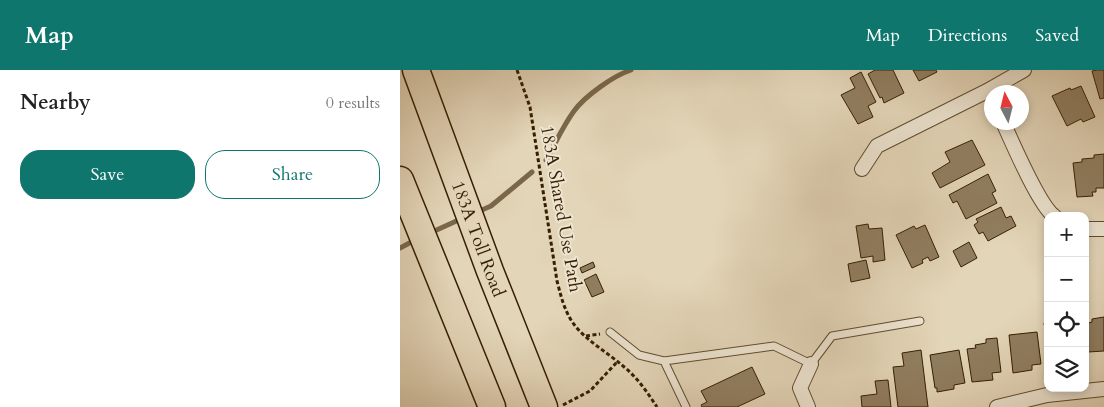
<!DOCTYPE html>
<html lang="en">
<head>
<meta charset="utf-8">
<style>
  :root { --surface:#fff; --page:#f6f6f6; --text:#222; --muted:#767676; --line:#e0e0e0; --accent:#0f766e }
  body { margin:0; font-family:Cardo,serif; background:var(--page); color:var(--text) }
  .controls { position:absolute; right:15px; bottom:15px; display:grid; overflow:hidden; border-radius:10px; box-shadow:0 2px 8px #0003 }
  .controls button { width:45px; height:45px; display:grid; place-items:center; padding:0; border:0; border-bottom:1px solid var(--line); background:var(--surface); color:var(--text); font:25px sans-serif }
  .compass { position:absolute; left:584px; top:15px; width:45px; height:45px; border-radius:50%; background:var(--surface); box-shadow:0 2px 8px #0003; rotate:353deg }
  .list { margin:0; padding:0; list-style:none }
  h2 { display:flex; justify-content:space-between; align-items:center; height:65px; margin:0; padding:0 20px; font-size:21px }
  h2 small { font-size:16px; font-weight:400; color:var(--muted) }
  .actions { display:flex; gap:10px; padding:15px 20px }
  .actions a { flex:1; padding:11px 0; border:1px solid var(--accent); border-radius:20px; text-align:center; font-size:18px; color:var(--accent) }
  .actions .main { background:var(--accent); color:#fff }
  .icon { flex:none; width:28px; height:28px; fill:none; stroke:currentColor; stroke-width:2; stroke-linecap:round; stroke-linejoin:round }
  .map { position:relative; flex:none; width:704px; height:337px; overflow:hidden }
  header { display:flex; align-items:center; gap:30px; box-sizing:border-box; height:70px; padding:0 25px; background:var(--accent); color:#fff }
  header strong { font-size:24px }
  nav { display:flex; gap:28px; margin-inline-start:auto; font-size:18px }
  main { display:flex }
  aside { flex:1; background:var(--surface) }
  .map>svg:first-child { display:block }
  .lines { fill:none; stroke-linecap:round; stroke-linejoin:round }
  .stream { stroke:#7a6749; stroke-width:5 }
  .building { fill:#907e60; stroke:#361f00 }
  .service-casing { stroke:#614c2e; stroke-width:9 }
  .minor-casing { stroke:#614c2e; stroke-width:16 }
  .motorway-casing { stroke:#361f00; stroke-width:29 }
  .path { stroke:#361f00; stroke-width:3; stroke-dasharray:4 2.5; stroke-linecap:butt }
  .service { stroke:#ede4d1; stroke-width:7 }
  .minor { stroke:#ede4d1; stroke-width:14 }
  .motorway { stroke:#e3d5b8; stroke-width:26 }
  .labels { text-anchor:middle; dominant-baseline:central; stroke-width:4; stroke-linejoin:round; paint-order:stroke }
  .street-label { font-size:18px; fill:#361f00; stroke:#ede4d1 }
</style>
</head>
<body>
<header>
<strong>Map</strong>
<nav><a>Map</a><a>Directions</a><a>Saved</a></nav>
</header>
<main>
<aside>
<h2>Nearby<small>0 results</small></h2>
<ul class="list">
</ul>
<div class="actions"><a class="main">Save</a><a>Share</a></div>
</aside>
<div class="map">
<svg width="704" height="337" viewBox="0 0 704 337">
  <rect width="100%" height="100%" fill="#e3d5b8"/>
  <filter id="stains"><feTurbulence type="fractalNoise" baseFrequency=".004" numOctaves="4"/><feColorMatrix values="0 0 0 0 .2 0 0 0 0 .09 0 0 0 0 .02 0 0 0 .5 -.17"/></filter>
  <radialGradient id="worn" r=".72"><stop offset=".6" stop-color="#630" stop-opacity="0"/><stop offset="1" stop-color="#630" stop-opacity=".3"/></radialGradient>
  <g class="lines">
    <path class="stream" d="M146 90C155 74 163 56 174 41 185 26 213 6 231 0
      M75 143 91 136 132 102
      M30 163 63 148
      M0 178 15 170"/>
  </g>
  <path class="building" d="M475 0H493L504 23 484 33 482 27 480 28 468 4Z
    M513 0H536L537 2 519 11Z
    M697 0H704V28L700 29 692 1Z
    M461 2 476 32 468 36 473 47 458 54 441 25 455 18 450 8Z
    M681 16 695 47 683 52 681 49 667 56 652 26 670 18 671 20Z
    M572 70 585 95 540 118 532 103 550 92 545 82Z
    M704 84V118H696V122H692L693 126 677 127 673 93 682 92V89L694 88V85Z
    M588 104 596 121 592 123 597 133 566 149 557 131 553 133 549 125Z
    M601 137 606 148 611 146 616 156 588 171 583 162 579 164 574 155 578 152 576 149Z
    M468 154 469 159 482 158 485 190 473 192V186L461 188 456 156Z
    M525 155 539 187 530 191 528 187 522 190 523 193 512 198 496 165 514 156 516 159Z
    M569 172 577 188 561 197 553 181Z
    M466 190 470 208 451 212 448 194Z
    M193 192 195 197 182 203 180 198Z
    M196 204 204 222 192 227 184 210Z
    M704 247V281L688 282 685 254 692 252V249Z
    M644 253H648V277Z
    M637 262 641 294 632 295V300L613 303 609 265Z
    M597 268 601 302 592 303 593 310 572 312 567 279 576 278 575 275 586 273V269Z
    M521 280 528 337H498L493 297 504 296 502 283Z
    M559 280 565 313 554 315V319L537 322V318H535L530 285Z
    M352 297 365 324 337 337H302L301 335 307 332 301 321Z
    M488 310 491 337H462L461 326 477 324 475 311Z"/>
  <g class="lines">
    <g class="service-casing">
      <path id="service" d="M210 262 239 285 264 291 374 276 411 294 432 266 520 251
        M264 291 286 337"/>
    </g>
    <g class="minor-casing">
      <path id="minor" d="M603 52C612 72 639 135 654 146
        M462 99 477 76 587 21 624 0
        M685 159H704
        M408 337 400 318 411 294
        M597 337 647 325 704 319"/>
    </g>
    <g class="motorway-casing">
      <g id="motorway">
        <path id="s1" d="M16 0 90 201 144 337"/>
        <path d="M0 110 92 337"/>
      </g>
    </g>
    <path class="path" d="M117 0 130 37 157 211C161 226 164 240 173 253 185 270 207 282 223 296 237 307 247 322 257 337
      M186 266 200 264
      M163 335 190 321 218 291"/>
    <use href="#service" class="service"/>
    <use href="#minor" class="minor"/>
    <use href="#motorway" class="motorway"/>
  </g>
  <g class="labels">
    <g class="street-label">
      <text transform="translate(161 139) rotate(80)">183A Shared Use Path</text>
      <text stroke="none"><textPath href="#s1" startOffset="180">183A Toll Road</textPath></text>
    </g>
  </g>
  <rect width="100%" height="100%" filter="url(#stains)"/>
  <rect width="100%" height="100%" fill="url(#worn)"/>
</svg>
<div class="controls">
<button>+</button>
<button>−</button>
<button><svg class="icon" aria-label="locate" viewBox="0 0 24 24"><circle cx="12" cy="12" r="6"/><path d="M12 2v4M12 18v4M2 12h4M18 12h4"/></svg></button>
<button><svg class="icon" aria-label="layers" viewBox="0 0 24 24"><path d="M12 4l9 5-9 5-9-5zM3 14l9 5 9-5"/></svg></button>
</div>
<svg class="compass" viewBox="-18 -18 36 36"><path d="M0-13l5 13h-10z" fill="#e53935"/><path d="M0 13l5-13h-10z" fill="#767676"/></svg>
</div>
</main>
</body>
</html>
